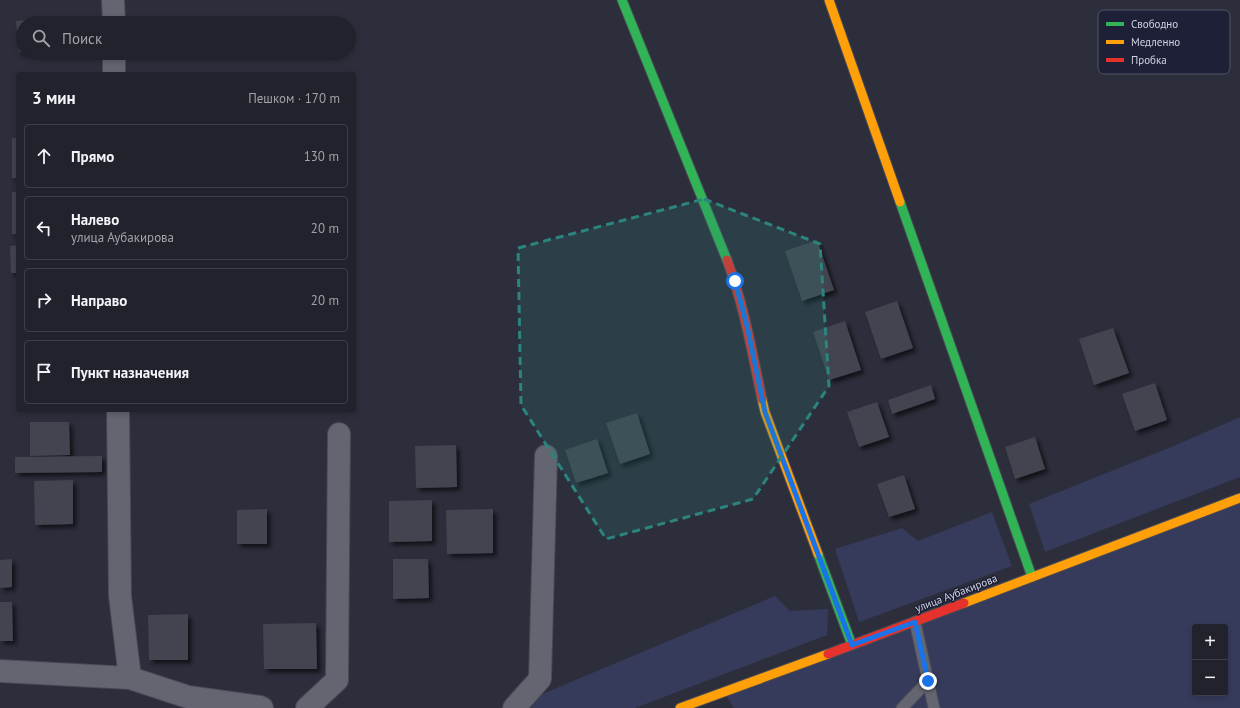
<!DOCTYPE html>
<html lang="ru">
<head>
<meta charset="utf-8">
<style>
  :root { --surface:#21222c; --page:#2d2f38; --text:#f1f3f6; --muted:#a2a4a9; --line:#3e3f48 }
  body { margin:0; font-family:"PT Sans",sans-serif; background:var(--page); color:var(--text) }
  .controls { position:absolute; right:12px; bottom:12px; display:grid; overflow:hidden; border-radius:4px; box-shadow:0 2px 6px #0003 }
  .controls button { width:36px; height:36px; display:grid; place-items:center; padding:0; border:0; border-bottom:1px solid var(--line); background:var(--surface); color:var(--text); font:20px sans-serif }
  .stop { position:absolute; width:12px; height:12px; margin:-9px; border:3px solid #1a73e8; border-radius:50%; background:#fff }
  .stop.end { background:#1a73e8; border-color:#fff; box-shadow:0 1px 4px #0008 }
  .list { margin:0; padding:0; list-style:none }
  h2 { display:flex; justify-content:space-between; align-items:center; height:52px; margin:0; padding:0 16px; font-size:17px }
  h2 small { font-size:13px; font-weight:400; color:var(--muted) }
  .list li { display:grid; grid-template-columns:26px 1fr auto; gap:12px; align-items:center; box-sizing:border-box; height:64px; margin:0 8px 8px; padding:0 8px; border:1px solid var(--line); border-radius:4px }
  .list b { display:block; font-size:15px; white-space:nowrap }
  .list p { margin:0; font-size:13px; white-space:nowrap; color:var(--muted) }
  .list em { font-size:13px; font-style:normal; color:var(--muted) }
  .icon { flex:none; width:22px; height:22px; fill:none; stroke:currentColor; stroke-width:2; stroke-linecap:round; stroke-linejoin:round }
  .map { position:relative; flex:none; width:1240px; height:708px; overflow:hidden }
  .search { position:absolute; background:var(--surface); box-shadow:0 2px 6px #0003; left:16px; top:16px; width:340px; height:44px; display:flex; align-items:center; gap:10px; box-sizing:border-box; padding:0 14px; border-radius:22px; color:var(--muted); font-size:15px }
  .panel { position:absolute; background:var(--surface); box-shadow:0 2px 6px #0003; left:16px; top:72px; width:340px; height:340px; border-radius:4px }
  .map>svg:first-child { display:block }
  .green { fill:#363b5b; fill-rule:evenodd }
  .building { fill:#43444f; filter:url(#shadow) }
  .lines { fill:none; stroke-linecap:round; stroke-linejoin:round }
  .lane-casing { stroke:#484954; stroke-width:13 }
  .street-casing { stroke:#484954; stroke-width:24 }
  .fast-casing { stroke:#484954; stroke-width:11 }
  .slow-casing { stroke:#484954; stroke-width:11 }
  .jam-casing { stroke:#484954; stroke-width:11 }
  .lane { stroke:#636570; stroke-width:11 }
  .street { stroke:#636570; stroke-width:22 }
  .fast { stroke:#30b455; stroke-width:9 }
  .slow { stroke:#ff9f0a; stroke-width:9 }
  .jam { stroke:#e5322d; stroke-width:9 }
  .route { stroke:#1a73e8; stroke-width:5 }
  .marked { fill:#2c847f; fill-opacity:0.2; stroke:#2c847f; stroke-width:3; stroke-dasharray:8 5; stroke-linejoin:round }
  .labels { text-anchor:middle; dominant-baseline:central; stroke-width:3; stroke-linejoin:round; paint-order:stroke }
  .street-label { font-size:11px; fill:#cfd2e1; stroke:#1d2036 }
  .key { fill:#1d2036; stroke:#525569; stroke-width:1 }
  .key-label { font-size:11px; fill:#cfd2e1 }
</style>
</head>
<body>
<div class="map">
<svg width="1240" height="708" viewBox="0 0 1240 708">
  <defs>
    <filter id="shadow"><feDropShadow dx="3.5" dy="3.5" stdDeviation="2" flood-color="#0009"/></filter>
  </defs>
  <rect width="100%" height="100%" fill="#2c2e3b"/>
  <path class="green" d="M1240 417V477L1045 552 1029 504 1176 445Z
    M1240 498V708H734L724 692ZM1195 627H1225V693H1195Z
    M992 512 1012 566 859 622 835 549 902 528 918 541Z
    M775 596 790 611 828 609 827 635 635 708H531L540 695Z"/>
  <path class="building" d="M41 19 42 23H23V52H19L16 21Z
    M12 138H18V178H12Z
    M12 192H18V234H12Z
    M817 240 834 290 802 301 785 251Z
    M18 245V273H11L10 246Z
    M897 301 913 348 881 359 865 312Z
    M845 321 861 370 829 380 813 332Z
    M1113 328 1129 373 1094 385 1079 339Z
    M1155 383 1167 420 1135 431 1122 394Z
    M931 385 935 399 892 414 888 400Z
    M877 402 889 437 859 447 847 412Z
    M637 413 650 454 620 464 606 423Z
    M30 422H69L70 455 30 456Z
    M1035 437 1045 469 1015 479 1005 447Z
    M597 439 608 473 576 483 565 450Z
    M456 445 457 487 416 488 415 446Z
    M102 456V472L15 473V457Z
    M904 475 915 509 889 517 877 484Z
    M73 480V524L35 525 34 481Z
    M432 500V541L389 542V501Z
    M267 509V544H237V510Z
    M493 509V553L447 554 446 510Z
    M12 559V587L0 588V560Z
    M393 559H428L429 598 393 599Z
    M0 602H12L13 641H0Z
    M188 614V660H149L148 615Z
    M316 623 317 669H264L263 624Z"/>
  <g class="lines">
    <g class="lane-casing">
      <path id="lane" d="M915 622 928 681
        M902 708 928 681 934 708"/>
    </g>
    <g class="street-casing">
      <path id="street" d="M113 0 114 23
        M114 53V74
        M118 410 120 596 130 678
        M0 671 130 678 188 697 260 707 262 708
        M307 708 337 680 339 434
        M514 708 540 679 546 456"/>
    </g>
    <g class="fast-casing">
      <path id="fast" d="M622 0 727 260
        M900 202 1032 577
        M818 554 852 645"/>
    </g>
    <g class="slow-casing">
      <path id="slow" d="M829 0 900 202
        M762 399 765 412 818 554
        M964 603 1240 498
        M680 708 828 654"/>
    </g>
    <g class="jam-casing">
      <path id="jam" d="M727 260C744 305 752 352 762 399
        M828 654 964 603"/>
    </g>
    <use href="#lane" class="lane"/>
    <use href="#street" class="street"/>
    <use href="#fast" class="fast"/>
    <use href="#slow" class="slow"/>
    <use href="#jam" class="jam"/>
  </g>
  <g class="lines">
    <path class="route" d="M735 281 747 326 765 412 852 645 915 622 928 681"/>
  </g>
  <path class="marked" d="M704 199 820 244 829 386 753 499 606 539 521 405 518 248Z"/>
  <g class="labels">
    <g class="street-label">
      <text transform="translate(956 593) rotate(-21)">улица Аубакирова</text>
    </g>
  </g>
  <rect x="1098" y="10" width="132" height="64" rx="6" class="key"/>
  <rect x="1106" y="22" width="18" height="4" fill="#30b455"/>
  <rect x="1106" y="40" width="18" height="4" fill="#ff9f0a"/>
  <rect x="1106" y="58" width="18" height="4" fill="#e5322d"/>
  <g class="key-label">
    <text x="1131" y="28">Свободно</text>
    <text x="1131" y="46">Медленно</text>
    <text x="1131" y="64">Пробка</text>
  </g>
</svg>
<div class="controls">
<button>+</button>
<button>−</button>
</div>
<div class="stop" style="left:735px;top:281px"></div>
<div class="stop end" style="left:928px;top:681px"></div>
<div class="search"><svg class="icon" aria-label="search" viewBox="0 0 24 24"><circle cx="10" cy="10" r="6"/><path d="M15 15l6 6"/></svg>Поиск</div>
<section class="panel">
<h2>3 мин<small>Пешком · 170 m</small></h2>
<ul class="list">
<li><svg class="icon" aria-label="ahead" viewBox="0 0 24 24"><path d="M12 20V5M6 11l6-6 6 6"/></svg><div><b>Прямо</b></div><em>130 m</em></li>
<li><svg class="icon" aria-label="left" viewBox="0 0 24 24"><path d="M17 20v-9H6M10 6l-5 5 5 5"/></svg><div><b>Налево</b><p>улица Аубакирова</p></div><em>20 m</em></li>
<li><svg class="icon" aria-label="right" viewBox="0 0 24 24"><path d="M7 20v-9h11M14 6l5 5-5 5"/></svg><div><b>Направо</b></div><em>20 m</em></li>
<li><svg class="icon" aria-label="arrive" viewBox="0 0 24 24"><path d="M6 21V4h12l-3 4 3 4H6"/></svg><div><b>Пункт назначения</b></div></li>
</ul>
</section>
</div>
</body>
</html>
